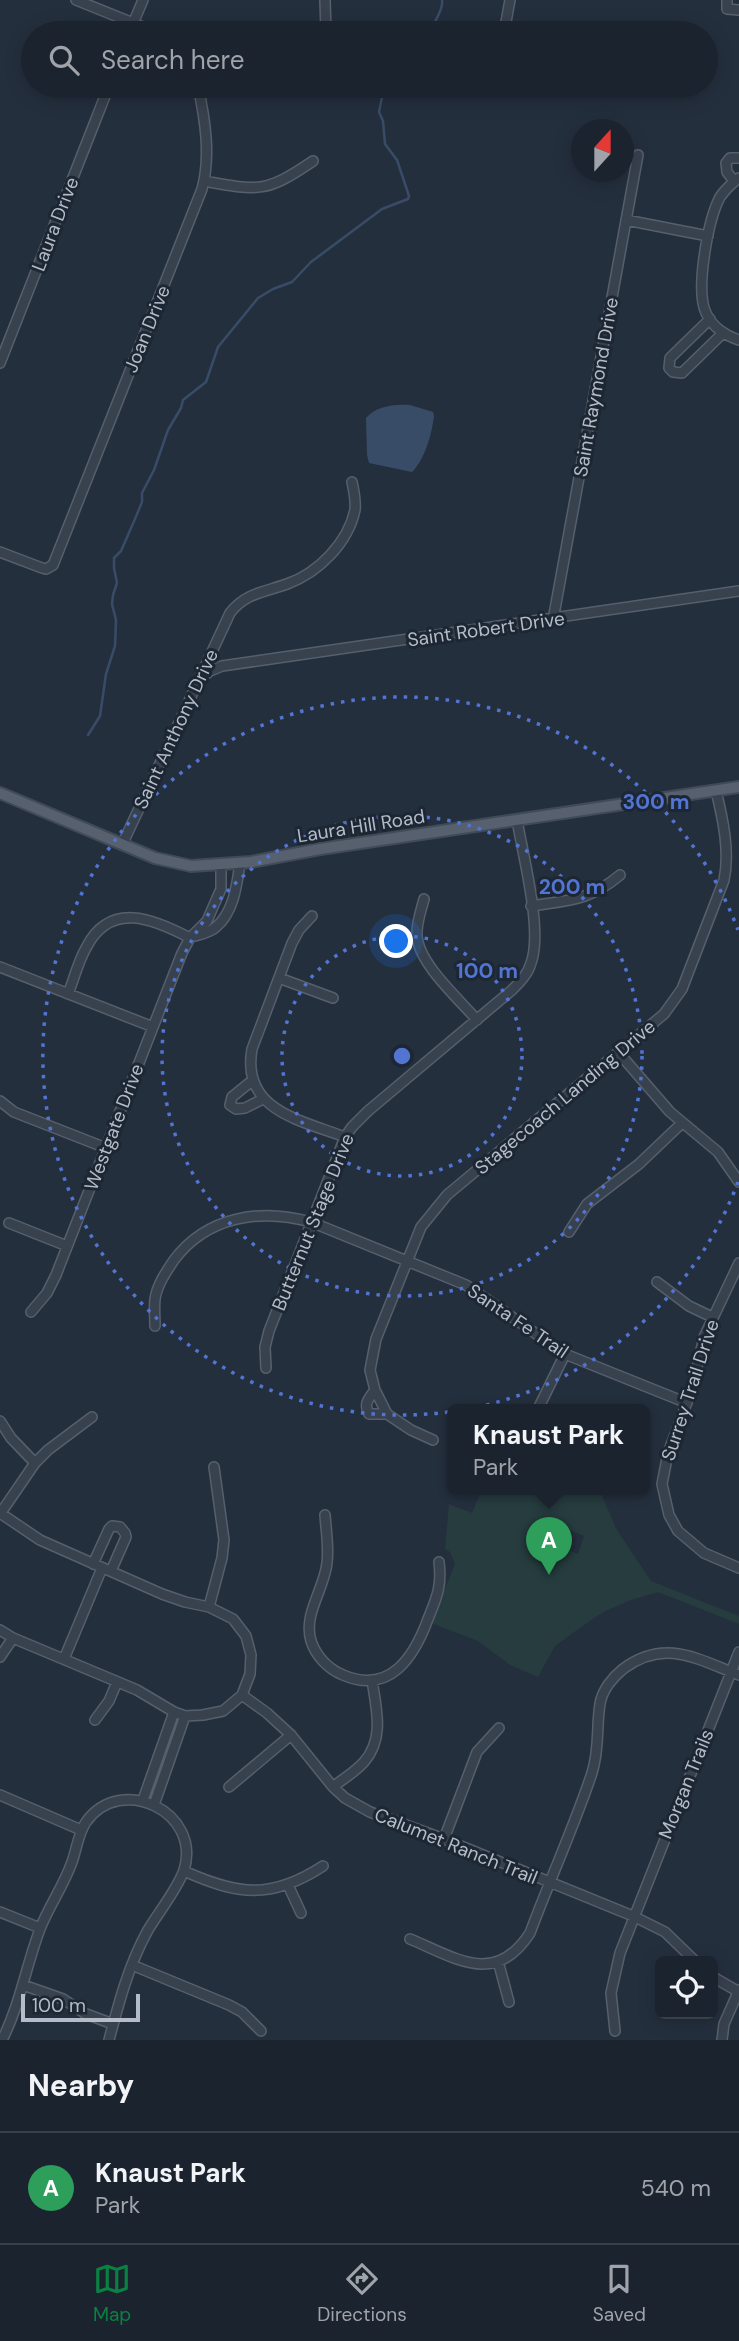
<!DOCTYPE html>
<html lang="en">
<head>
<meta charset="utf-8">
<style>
  :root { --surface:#1b232e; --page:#242b36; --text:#f1f3f6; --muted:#a0a4aa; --line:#39404a; --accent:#0b8043 }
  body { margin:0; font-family:"DM Sans",sans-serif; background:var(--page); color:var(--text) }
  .controls { position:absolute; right:21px; bottom:21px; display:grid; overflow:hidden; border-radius:10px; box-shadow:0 4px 18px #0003 }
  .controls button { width:63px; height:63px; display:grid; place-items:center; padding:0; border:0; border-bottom:2px solid var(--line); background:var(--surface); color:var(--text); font:35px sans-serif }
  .compass { position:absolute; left:571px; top:119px; width:63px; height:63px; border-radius:50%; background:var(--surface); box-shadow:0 4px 18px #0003; rotate:21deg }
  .scale { position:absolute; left:21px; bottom:18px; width:119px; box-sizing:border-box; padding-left:7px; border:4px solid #b4bcc9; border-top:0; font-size:19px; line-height:24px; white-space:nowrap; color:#b4bcc9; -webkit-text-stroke:5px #1d2633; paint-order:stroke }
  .you { position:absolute; left:397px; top:942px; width:24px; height:24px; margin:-18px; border:5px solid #fff; border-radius:50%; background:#1a73e8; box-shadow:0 0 0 10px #1a73e833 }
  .badge { display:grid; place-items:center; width:46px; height:46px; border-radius:50%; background:var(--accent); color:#fff; font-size:23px; font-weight:700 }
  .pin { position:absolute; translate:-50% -58px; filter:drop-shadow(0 2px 4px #0008) }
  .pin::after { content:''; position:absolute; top:37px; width:24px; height:21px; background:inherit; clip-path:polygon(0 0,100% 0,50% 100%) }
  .popup { position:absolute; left:447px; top:1404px; width:203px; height:91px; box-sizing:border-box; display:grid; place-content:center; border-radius:10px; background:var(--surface); filter:drop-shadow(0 2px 5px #0005); font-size:23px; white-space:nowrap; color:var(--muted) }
  .popup b { font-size:26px; color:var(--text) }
  .popup::after { content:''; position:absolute; left:50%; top:100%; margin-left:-14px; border:14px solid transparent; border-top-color:var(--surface) }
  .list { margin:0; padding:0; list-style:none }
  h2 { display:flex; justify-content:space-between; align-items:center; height:91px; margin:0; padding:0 28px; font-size:30px }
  h2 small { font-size:23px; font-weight:400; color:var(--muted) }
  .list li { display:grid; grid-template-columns:46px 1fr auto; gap:21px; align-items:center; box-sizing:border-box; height:112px; padding:0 28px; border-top:2px solid var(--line) }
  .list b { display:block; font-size:26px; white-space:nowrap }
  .list p { margin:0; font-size:23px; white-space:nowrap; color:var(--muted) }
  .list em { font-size:23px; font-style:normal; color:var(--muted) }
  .icon { flex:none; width:38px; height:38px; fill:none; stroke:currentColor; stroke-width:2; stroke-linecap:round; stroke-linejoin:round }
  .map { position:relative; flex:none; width:739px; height:2040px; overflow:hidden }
  .search { position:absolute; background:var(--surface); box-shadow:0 4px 18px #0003; left:21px; right:21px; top:21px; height:77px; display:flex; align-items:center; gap:18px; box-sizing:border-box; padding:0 24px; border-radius:38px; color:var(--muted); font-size:26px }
  .sheet { height:203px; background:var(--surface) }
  nav { display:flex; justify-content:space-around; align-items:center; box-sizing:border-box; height:98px; border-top:2px solid var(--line); background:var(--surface); font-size:19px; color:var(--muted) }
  nav a { display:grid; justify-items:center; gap:4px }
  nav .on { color:var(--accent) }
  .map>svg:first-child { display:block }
  .green { fill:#263c3f; fill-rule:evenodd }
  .water { fill:#394c67 }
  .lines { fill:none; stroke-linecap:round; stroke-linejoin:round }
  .stream { stroke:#394c67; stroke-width:2.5 }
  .minor-casing { stroke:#565f6c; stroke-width:12 }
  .major-casing { stroke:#414a57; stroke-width:14 }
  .minor { stroke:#38414e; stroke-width:9 }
  .major { stroke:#56606e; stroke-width:10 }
  .ring { fill:none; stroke:#5274d3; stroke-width:3.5; stroke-dasharray:3.5 7 }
  .labels { text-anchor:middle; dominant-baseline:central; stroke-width:6; stroke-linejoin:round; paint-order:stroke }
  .street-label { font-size:19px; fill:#b4bcc9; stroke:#1d2633 }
  .centre { fill:#5274d3; stroke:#1d2633; stroke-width:3.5 }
  .ring-label { font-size:21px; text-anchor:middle; font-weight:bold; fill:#5274d3; stroke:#1d2633; stroke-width:6; stroke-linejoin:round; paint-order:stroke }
</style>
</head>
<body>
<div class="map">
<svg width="739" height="2040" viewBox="0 0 739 2040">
  <rect width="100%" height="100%" fill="#242f3e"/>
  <path class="green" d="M482 1489H599L617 1530 651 1581 739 1616V1624L658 1592 631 1600 603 1612 577 1630 555 1646 538 1677 510 1665 478 1641 431 1623 455 1564 450 1552 445 1549 449 1504 472 1513ZM558 1525 584 1536 578 1554 551 1543Z"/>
  <path class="water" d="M410 405 433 412 434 416C432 433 425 459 412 472L369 463 367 455 366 418C376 406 395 404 410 405Z"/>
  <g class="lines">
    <path class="stream" d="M434 33C431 20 444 13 442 0
      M88 735 100 716 106 674 115 646 116 620 112 604 113 595 117 583 114 568V558L121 551 135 519 142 502V493L154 470 168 430 181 408 183 400 206 382 218 347 258 298 273 289 292 282 311 262 382 209 408 199 409 196 397 160 385 144 383 121 379 112 382 97 391 86"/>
    <g class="minor-casing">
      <path id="minor" d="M76 0 158 33
        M325 0 326 33
        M727 0V9L739 10
        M129 33 143 0
        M504 33 510 0
        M739 178C732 183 725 190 720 197 708 220 695 290 706 313 712 327 726 336 739 340
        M204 181C259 191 266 193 313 161
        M734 181 727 172 726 163 730 158H739
        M626 220 708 236
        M710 319 670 358 669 368 673 372 682 373 723 333
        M0 363 109 86
        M0 552 42 568 46 569 53 565 202 189C211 156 205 119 198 86
        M553 620 638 155
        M200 679 210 671 222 666 739 591
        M122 845 230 613C245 593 265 592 287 584 318 573 348 543 355 510 356 500 354 491 352 482
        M424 899C421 911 416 924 417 936 419 964 459 999 477 1020
        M531 906C570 900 589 901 620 875
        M312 916 299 930 292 943 252 1049C241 1110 300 1120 345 1137
        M195 936C202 934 211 932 216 927 234 912 237 884 240 863
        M0 967 153 1027
        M279 978 333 998
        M68 994C74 979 78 962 86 948 110 900 154 919 190 938
        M619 1053 670 1112 718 1152 739 1182
        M253 1080 232 1097 230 1105 236 1109 245 1108 263 1099
        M0 1101 14 1112 106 1148
        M9 1223 67 1246
        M569 1232 587 1204 639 1164 682 1123
        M739 1263 704 1337 692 1389 668 1453 662 1484 669 1515 678 1531 704 1553 739 1568
        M657 1282 689 1306 712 1317
        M31 1312 47 1293 56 1275 182 953 190 938 207 921 213 907 221 889V865
        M155 1326C155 1317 154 1308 155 1299 157 1285 166 1272 174 1260 207 1216 261 1208 311 1222L466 1285 565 1354 687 1403
        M266 1368 265 1347 269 1331 345 1137 352 1127 368 1111 512 990C520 982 528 974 531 963 543 931 523 856 517 820
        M375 1390C369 1398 363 1404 369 1414H387
        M538 1409 565 1354
        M0 1421 11 1438 35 1463
        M433 1440 411 1430 387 1414 375 1390 370 1370 376 1339 421 1227 447 1195 664 1014 682 989 724 880C730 852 723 819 716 791
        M0 1513 40 1540 162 1594 185 1602 209 1607 233 1619 246 1636 251 1655 250 1674 242 1695 223 1711 203 1715 185 1716 174 1712 137 1690 13 1638 0 1630
        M0 1514 35 1463 48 1450 92 1417
        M325 1515C326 1530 329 1547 327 1563 324 1590 303 1614 311 1641 316 1656 328 1669 343 1675 390 1695 414 1657 428 1619 437 1597 442 1586 439 1562
        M93 1564 109 1529 112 1526 120 1527 125 1533 126 1537 111 1571
        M209 1607 222 1558 224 1540 214 1467
        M0 1657 13 1638
        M64 1659 102 1568
        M242 1695 267 1713 291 1735 333 1787 345 1798 370 1812 444 1839 633 1916 665 1932 695 1961
        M95 1720 109 1701 117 1682
        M229 1787 291 1735
        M333 1787C343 1779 355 1772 364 1762 385 1738 376 1708 372 1680
        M0 1795 81 1830
        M143 1800 174 1712
        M154 1805 185 1716
        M444 1839 477 1752 499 1728
        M184 1871C238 1895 271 1900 323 1866
        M288 1885 301 1913
        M0 1912 40 1928
        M410 1939C456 1958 495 1987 530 1933 550 1879 574 1827 592 1773 600 1747 596 1728 600 1704 602 1690 613 1677 623 1669 665 1638 697 1659 739 1675
        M498 1961 509 2002
        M132 1965 229 2005 242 2012 261 2031
        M713 1977 739 1992
        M23 1985 63 1999 86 2014 113 2024
        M615 2031 611 1993 620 1953 739 1652
        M2 2040C20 2005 26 1966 40 1929 49 1906 64 1885 72 1862 77 1848 78 1834 86 1822 121 1773 202 1812 184 1870 178 1888 158 1913 148 1930 129 1964 119 2002 109 2040
        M722 2040 724 2024 739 1990"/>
    </g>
    <g class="major-casing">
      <path id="major" d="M0 793 155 858 191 866 251 862 320 849 739 787"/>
    </g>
    <use href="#minor" class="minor"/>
    <use href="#major" class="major"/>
  </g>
  <g class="ring">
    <circle cx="402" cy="1056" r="120"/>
    <circle cx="402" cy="1056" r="240"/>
    <path d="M738 1182A359 359 0 1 1 738 930"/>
  </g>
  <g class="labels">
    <g class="street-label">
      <text transform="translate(55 224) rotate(-69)">Laura Drive</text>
      <text transform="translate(147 329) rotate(-68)">Joan Drive</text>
      <text transform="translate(596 387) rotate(-80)">Saint Raymond Drive</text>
      <text transform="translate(486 629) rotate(-8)">Saint Robert Drive</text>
      <text transform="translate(176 729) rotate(-65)">Saint Anthony Drive</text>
      <text transform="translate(361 826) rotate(-9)">Laura Hill Road</text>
      <text transform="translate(565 1097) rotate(-40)">Stagecoach Landing Drive</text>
      <text transform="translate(114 1127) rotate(-69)">Westgate Drive</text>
      <text transform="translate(313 1222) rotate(-68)">Butternut Stage Drive</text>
      <text transform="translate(518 1321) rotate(34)">Santa Fe Trail</text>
      <text transform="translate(690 1390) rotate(-72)">Surrey Trail Drive</text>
      <text transform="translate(686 1784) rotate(-68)">Morgan Trails</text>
      <text transform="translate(456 1846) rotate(22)">Calumet Ranch Trail</text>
    </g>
  </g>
  <circle cx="402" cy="1056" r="10" class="centre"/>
  <g class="ring-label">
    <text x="656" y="809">300 m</text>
    <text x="572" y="894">200 m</text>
    <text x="487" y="978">100 m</text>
  </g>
</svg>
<div class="controls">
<button><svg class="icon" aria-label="locate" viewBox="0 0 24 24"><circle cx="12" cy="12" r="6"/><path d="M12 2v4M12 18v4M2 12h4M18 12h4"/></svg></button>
</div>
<svg class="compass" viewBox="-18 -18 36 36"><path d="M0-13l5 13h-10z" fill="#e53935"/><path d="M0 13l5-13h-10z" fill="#a0a4aa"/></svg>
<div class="scale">100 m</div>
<div class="you"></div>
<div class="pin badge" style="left:549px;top:1575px;background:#2e9e5b">A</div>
<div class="popup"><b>Knaust Park</b>Park</div>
<div class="search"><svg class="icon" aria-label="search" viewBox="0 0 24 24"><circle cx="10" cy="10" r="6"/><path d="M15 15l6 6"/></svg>Search here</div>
</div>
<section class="sheet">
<h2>Nearby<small></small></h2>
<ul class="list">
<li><span class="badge" style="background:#2e9e5b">A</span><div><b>Knaust Park</b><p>Park</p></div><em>540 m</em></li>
</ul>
</section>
<nav>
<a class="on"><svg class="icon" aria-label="map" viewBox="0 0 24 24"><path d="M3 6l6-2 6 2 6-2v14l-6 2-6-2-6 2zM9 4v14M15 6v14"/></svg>Map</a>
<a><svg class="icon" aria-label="directions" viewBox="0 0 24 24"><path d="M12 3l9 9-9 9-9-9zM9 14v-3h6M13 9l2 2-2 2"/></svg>Directions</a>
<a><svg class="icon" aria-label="saved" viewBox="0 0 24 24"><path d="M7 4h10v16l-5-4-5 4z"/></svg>Saved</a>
</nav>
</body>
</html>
